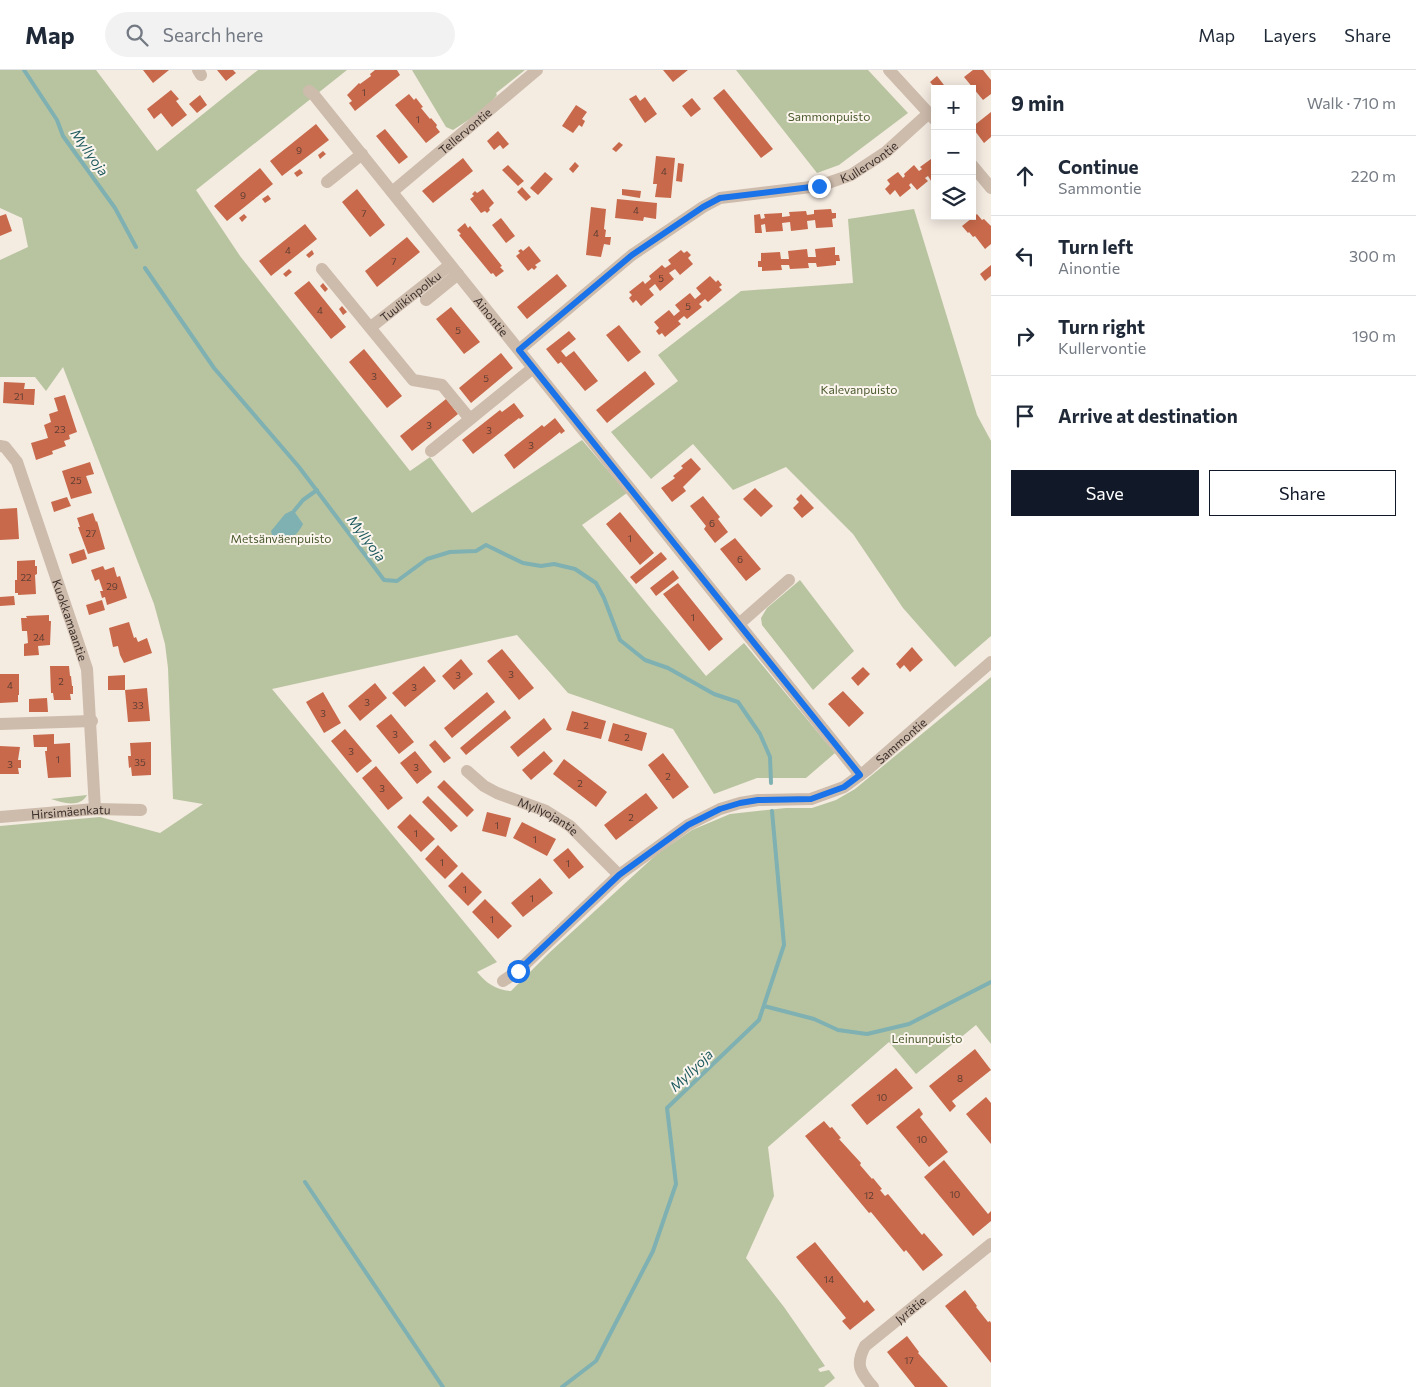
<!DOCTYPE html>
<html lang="en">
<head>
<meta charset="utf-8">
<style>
  :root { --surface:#fff; --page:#f2f2f3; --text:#1f2937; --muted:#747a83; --line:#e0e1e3; --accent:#111827 }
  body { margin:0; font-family:Commissioner,sans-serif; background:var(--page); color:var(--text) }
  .controls { position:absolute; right:15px; top:15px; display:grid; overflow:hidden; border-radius:0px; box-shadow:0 2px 12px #0003 }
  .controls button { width:45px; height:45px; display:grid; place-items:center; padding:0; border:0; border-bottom:1px solid var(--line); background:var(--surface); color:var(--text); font:25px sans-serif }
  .stop { position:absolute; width:15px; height:15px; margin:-11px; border:4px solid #1a73e8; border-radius:50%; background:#fff }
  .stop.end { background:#1a73e8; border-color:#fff; box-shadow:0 1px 5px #0008 }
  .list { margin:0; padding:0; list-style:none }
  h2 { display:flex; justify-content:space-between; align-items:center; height:65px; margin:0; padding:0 20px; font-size:21px }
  h2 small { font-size:16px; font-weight:400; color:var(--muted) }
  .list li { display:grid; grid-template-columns:32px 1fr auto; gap:15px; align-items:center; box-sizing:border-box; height:80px; padding:0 20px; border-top:1px solid var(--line) }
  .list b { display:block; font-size:19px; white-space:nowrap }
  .list p { margin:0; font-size:16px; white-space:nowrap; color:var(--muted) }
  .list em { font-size:16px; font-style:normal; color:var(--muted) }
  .actions { display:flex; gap:10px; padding:15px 20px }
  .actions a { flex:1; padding:11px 0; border:1px solid var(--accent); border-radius:0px; text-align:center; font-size:18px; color:var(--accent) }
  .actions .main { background:var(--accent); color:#fff }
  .icon { flex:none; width:28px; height:28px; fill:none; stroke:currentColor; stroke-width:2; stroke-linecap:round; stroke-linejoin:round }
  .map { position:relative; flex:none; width:991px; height:1317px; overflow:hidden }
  header { display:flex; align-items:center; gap:30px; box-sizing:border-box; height:70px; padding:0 25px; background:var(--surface); border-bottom:1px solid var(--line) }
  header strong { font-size:24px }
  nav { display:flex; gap:28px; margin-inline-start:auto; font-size:18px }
  .search { width:350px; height:45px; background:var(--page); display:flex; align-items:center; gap:12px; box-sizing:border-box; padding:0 18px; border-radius:28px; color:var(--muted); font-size:19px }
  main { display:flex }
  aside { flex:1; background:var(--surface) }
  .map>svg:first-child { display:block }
  .green { fill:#b8c4a0 }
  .water { fill:#7fb0b2 }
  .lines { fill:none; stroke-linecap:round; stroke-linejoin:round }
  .stream { stroke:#7fb0b2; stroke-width:4 }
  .building { fill:#c8694b }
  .minor { stroke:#cdbbac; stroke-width:12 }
  .route { stroke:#1a73e8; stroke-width:6 }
  .labels { text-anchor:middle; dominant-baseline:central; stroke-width:4; stroke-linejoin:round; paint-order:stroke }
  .number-label { font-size:10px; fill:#5e3e33 }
  .park-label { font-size:12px; fill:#4a5a2e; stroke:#fbf5ee }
  .street-label { font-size:12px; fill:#3b302b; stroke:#fbf5ee }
  .water-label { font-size:14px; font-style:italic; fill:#1f5a5e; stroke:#fbf5ee }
</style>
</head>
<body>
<header>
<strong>Map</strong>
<div class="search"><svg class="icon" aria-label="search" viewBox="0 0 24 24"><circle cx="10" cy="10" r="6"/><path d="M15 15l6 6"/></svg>Search here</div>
<nav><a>Map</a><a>Layers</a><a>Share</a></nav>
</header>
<main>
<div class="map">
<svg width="991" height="1317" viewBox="0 0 991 1317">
  <rect width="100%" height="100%" fill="#f4ebe1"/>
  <path class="green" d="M0 0H96L157 81 258 0H347L196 120 240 186 410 401 430 387 472 443 582 370 627 423 582 455 706 606 744 573 835 683 806 708H757L714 724 673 659 568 623 517 565 272 619 497 892 477 902C486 913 496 920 511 921L549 883 657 784 692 760 730 744 786 738H812L836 730 855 719 991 607V974L976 955 916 1004 889 972 768 1077 774 1126 746 1188 784 1237 825 1296 818 1299 820 1302 829 1300 835 1308 824 1317H0V756L100 747 160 763 203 734 173 729 168 598 165 574 154 534 63 297 46 321 35 307H0V190L28 177 22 148 0 138Z
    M412 0H525L496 23 497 25 491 32 470 49 453 60 446 57Z
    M736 0H868L908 43 839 95 817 103Z
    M914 139 977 345 991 371V566L955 597 903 538 853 464 786 397 733 420 693 374 651 409 611 362 678 311 658 285 741 221 853 213 848 149Z
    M800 510 854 581 813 620 762 555 761 548 767 538Z
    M87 725C80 738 63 733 51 729Z"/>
  <path class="water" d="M291 441H294L303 454C298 466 276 484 271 461L285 444Z"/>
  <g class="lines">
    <path class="stream" d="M24 0 57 50 63 66 115 138 136 177
      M145 198 214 298 299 397 384 510 397 511 427 489 450 482 476 481 486 475 523 493 541 496 554 494 575 499 596 513 604 528 620 570 645 590 668 598 714 624 738 632 760 664 770 687 771 713
      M294 441 303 430 317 420
      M764 936 814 949 838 960 867 964 909 954 991 912
      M305 1112 443 1317
      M562 1317 596 1291 653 1181 676 1114 667 1038 759 950 784 875 772 741"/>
  </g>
  <path class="building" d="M143 0H169L153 13Z
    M217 0H233L236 3 226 11Z
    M375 0H397L400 5 355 41 349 33 352 31 347 25 359 13 360 14 371 6 370 4Z
    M663 0H688L673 12Z
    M973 0H983L991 10V24L983 30 964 7Z
    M937 6 947 19H936L930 12Z
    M724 19 773 79 761 88 713 28Z
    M171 20 179 29 176 31 187 45 172 57 161 43 154 49 147 39Z
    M409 24 414 30 416 28 423 37 421 38 430 49 431 48 437 55 436 57 440 62 426 73 395 35Z
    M200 25 207 35 197 43 189 34Z
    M636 25 640 31 645 27 657 44 645 53 629 29Z
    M692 28 701 39 691 47 682 36Z
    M576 35 587 42 582 49 585 51 582 57 579 55 573 63 562 56Z
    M991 42V67L984 73 972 57Z
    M316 54 329 70 282 106 270 91Z
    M385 59 408 87 399 94 376 66Z
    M498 61 509 74 503 79 500 75 494 80 487 71Z
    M619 72 623 75 616 82 612 79Z
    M323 81 326 84 320 89 318 85Z
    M656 86 675 88 671 128 655 127 657 114H653Z
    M463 88 473 101 433 133 422 121Z
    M931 89 935 93V113L933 114 928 106 925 108 928 111 917 120 911 113 909 115 911 118 900 127 895 120 890 125 885 119 890 114 887 110 898 102 903 108 905 106 904 104 914 95 919 101 922 99 920 97Z
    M575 92 579 96 573 103 569 99Z
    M678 93 684 94 682 112 676 111Z
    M508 95 524 111 518 116 502 100Z
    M260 98 273 114 227 151 214 136Z
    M300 99 303 103 297 107 294 103Z
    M545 102 553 109 538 125 530 118Z
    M522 117 531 127 526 131 517 122Z
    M357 119 385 155 370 167 342 132Z
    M483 119 494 133 489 138 490 140 487 143 485 141 481 143 470 129 474 126 472 124 475 121 477 123Z
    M622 119 641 121 640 128 622 125Z
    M268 125 271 129 265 133 262 129Z
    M617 129 657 133 656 149 644 147 643 151 615 148Z
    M591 137 606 139 604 159 606 160 605 167H611L610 175 604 174 601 187 586 185Z
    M831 139 832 143H836V148L832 149 833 157 816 158 815 150 807 151 808 159 791 161 790 152 782 153 783 161 766 162 765 154 761 155 762 163H755L754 145 760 144 761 149 765 148 764 144 782 143V147L790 146 789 142 806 141 807 145 814 144V140Z
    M6 144 12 161 0 166V146Z
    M244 144 247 147 242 152 239 148Z
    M977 144 982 150 984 149 991 156V174L985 179 975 166 973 167 969 162 968 163 962 156Z
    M501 148 515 166 506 173 492 155Z
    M465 153 468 158 470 156 502 196 500 197 504 201 496 207 493 203 491 204 459 165 461 164 457 160Z
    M305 154 317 169 271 206 259 191Z
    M407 167 420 182 377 217 365 201Z
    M529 176 541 191 535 195 537 197 534 200 532 198 528 201 516 186 520 183 518 181 521 179 523 181Z
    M835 177V185H839L840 191H836V195L817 197 816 193H808L809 198 790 199 789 195H781L782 200 762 201V197H758V191H761V183L780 182 781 189H789L788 181 807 179 808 187H816L815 179Z
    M312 180 314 184 309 188 306 185Z
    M681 180 684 183 687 181 691 185 688 188 693 194 680 205 675 199 669 203 674 209 660 221 655 214 649 219 654 225 641 236 636 230 633 233 629 228 632 225 629 222 643 211 645 214 651 209 649 206 662 195 665 198 671 194 668 190Z
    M991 195V206L985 211 980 204Z
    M289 199 292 202 286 207 283 204Z
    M557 204 567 216 527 249 517 237Z
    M710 206 716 212 718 210 722 215 719 217 722 220 708 232 705 229 699 234 702 237 687 249 684 246 678 251 681 254 665 267 662 263 659 265 656 261 659 258 654 252 669 240 674 246 680 241 675 235 690 223 695 229 701 224 696 218Z
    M309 211 346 257 331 269 294 223Z
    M323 213 328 219 325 222 320 216Z
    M342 236 347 242 343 245 339 239Z
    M451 237 480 272 464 284 436 249Z
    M619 255 641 282 628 292 606 265Z
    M569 261 576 269 561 281 566 287 574 281 598 311 585 321 561 292 558 294 546 279Z
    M364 279 402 326 387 338 349 292Z
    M501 283 513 298 471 333 459 318Z
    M645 301 655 314 607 353 596 340Z
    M4 312 25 313 24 319H35L34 335 3 333Z
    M65 325 77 362 69 365 70 369 64 371 66 376 52 381 53 384 36 390 31 373 48 368 44 355 51 352 49 344 58 341 54 328Z
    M446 329 458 344 412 381 400 366Z
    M514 333 524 346 520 349 519 348 473 384 462 370 500 340 502 342Z
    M555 348 565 361 561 364 560 362 514 399 504 385 542 355 544 357Z
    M691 388 701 399 683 417 686 421 672 432 661 418 675 408 673 406 683 398 681 396Z
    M90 392 94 404 86 406 92 423 71 429 62 401Z
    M755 418 773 436 761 447 743 429Z
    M801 424 814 438 802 448 793 438 799 432 796 429Z
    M703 426 720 447 718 449 728 462 715 473 704 459 706 456 690 436Z
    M67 427 71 436 54 442 51 432Z
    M17 438 19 469 0 470V439Z
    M620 442 654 483 640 495 606 454Z
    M93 443 96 452 97 451 105 479 88 484 78 457H80L77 448Z
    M735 468 761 499 746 511 720 479Z
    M84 479 87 489 72 494 69 484Z
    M661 482 667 489 636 514 630 507Z
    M35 490V496H37V504L35 505 36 524 18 525V523H15V510H17V491Z
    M103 496 105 500 114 497 117 507 120 506 127 528 107 535 105 527 102 528 100 521H103L99 509 95 511 91 500Z
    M673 500 679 508 656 526 650 518Z
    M678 513 723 569 709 581 663 524Z
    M14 526 15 535 0 536V527Z
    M102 530 105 540 89 545 86 535Z
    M49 545V551H51L50 575 38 576 39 585 24 586V574L28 573 27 561H22L21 548H27L26 546Z
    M129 552 134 568 136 567 138 572 147 568 152 583 124 593 120 585 118 576 113 577 109 558Z
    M912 577 923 590 910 602 904 595 900 599 896 594Z
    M502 579 534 618 519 630 487 591Z
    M461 589 473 604 454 620 442 606Z
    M50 596H69L70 606H71L72 616H73V624H70L71 630H54L53 623H51Z
    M424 596 436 611 405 637 392 623Z
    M863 597 870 604 858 616 851 608Z
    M0 604H19V625H18V632L0 633Z
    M125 605V620H108V606Z
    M375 613 387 628 360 651 348 636Z
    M147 618 150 651 128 652 125 620Z
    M843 621 864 643 849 657 828 634Z
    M323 622 341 653 324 663 306 632Z
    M487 622 495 632 452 668 444 658Z
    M47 628 48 642H29V629Z
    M505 640 511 648 466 685 460 678Z
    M572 641 606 651 601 669 566 660Z
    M391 644 414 672 399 684 376 656Z
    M544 648 552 659 518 687 510 677Z
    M613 653 647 663 642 681 608 671Z
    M345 659 372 691 357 703 331 671Z
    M54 664V674L70 673 71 707 48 708 45 681H47V677H34L33 665Z
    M435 670 451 688 444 693 429 675Z
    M151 672V705L132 706 131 697 129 698 128 686H131L130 673Z
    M0 676 20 677 18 690H21V698H18L19 704H0Z
    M415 681 432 702 417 714 400 693Z
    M544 681 553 691 531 710 522 700Z
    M663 683 689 717 673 729 648 695Z
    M564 689 607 722 596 737 553 704Z
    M376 696 403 728 388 740 362 708Z
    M444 710 474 740 467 747 437 717Z
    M646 723 658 738 616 770 604 755Z
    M428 726 458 756 451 762 422 732Z
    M487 742 511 748 506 767 482 761Z
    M410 744 435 769 421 782 397 757Z
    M522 752 556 769 547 786 513 768Z
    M438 775 458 796 445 809 425 789Z
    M568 778 584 797 569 809 553 790Z
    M462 802 482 822 468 836 448 816Z
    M540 808 553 823 523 847 511 833Z
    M485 829 512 856 498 869 472 842Z
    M975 979 991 1000 952 1031 956 1036 950 1042 929 1016Z
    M896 998 913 1018 867 1055 851 1035Z
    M986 1027 991 1033V1074L966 1044Z
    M919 1038 923 1044 920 1047 948 1082 929 1097 896 1057Z
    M824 1051 830 1058 832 1057 841 1068 839 1069 861 1093 860 1095 872 1109 873 1108 882 1119 880 1120 885 1126 888 1124 922 1165 924 1163 943 1185 923 1201 906 1180 904 1182 871 1142 869 1143 805 1066Z
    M944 1090 988 1144 991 1141V1151L973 1166 924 1107Z
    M815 1172 864 1233 867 1230 875 1240 850 1260 842 1251 846 1248 796 1187Z
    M965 1220 977 1236 976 1237 988 1252 990 1251 991 1253V1293L945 1236Z
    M907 1266 919 1282 918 1283 948 1317H915L887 1282Z"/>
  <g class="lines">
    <g class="minor">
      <path d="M198 0 201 5"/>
      <path d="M889 0 935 50"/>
      <path id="s1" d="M309 21 314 25 860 705"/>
      <path d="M972 95 991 118"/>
      <path d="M327 112 362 84"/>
      <path id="s2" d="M392 122 537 0"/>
      <path d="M322 199 413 310 442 315 470 349"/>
      <path d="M426 230 458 204"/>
      <path id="s3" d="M371 257 450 195"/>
      <path id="s4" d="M519 280 632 185 703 137 720 128 819 116 851 105 886 82 929 43"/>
      <path id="s5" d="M0 376 5 377 17 392 87 599 95 739"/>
      <path d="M431 381 533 298"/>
      <path d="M739 554 789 510"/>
      <path d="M0 654 92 651"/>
      <path id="s6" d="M467 701 484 716 497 723 546 741 570 756 619 805"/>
      <path id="s7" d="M0 747 95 739 141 740"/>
      <path id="s8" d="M503 911 518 901 619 805 688 755 720 739 740 733 758 730 811 729 844 717 867 700 991 592"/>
      <path id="s9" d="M873 1317C860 1302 855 1295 865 1276L991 1174"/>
    </g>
  </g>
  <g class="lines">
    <path class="route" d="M518 901 619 805 688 755 720 739 740 733 758 730 811 729 844 717 860 705 519 280 632 185 703 137 720 128 819 116"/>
  </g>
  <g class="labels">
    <g class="number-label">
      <text x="364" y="22">1</text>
      <text x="418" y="49">1</text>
      <text x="299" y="80">9</text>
      <text x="664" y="101">4</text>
      <text x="243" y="125">9</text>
      <text x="636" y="140">4</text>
      <text x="364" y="143">7</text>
      <text x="596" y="163">4</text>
      <text x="288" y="180">4</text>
      <text x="394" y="191">7</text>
      <text x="661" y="208">5</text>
      <text x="688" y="236">5</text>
      <text x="320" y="240">4</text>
      <text x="458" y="260">5</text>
      <text x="374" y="306">3</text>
      <text x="486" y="308">5</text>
      <text x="19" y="326">21</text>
      <text x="429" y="355">3</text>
      <text x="60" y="359">23</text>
      <text x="489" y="360">3</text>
      <text x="531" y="375">3</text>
      <text x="76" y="410">25</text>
      <text x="712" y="453">6</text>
      <text x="91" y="463">27</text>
      <text x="630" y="468">1</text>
      <text x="740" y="489">6</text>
      <text x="26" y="507">22</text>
      <text x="112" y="516">29</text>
      <text x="693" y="547">1</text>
      <text x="39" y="567">24</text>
      <text x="511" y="604">3</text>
      <text x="458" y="605">3</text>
      <text x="61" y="611">2</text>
      <text x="10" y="615">4</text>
      <text x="414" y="617">3</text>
      <text x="367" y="632">3</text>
      <text x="138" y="635">33</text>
      <text x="323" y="643">3</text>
      <text x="586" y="655">2</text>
      <text x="395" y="664">3</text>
      <text x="627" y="667">2</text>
      <text x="351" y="681">3</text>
      <text x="58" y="689">1</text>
      <text x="140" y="692">35</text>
      <text x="10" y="694">3</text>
      <text x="416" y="697">3</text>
      <text x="668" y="706">2</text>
      <text x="580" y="713">2</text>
      <text x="382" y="718">3</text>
      <text x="631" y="747">2</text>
      <text x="497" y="755">1</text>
      <text x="416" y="763">1</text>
      <text x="535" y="769">1</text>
      <text x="442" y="792">1</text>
      <text x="568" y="793">1</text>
      <text x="465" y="819">1</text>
      <text x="532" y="828">1</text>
      <text x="492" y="849">1</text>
      <text x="960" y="1008">8</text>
      <text x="882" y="1027">10</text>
      <text x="922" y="1069">10</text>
      <text x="955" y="1124">10</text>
      <text x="869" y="1125">12</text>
      <text x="829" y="1209">14</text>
      <text x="909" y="1290">17</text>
    </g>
    <g class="park-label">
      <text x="829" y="46">Sammonpuisto</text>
      <text x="859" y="319">Kalevanpuisto</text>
      <text x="281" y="468">Metsänväenpuisto</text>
      <text x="927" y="968">Leinunpuisto</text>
    </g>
    <g class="street-label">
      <text stroke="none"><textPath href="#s2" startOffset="95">Tellervontie</textPath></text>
      <text stroke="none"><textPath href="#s4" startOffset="408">Kullervontie</textPath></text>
      <text stroke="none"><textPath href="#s3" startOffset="50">Tuulikinpolku</textPath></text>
      <text stroke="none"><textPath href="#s1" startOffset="290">Ainontie</textPath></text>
      <text stroke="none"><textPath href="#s5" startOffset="191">Kuokkamaantie</textPath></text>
      <text stroke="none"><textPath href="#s8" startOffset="479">Sammontie</textPath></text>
      <text stroke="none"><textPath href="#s7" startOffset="71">Hirsimäenkatu</textPath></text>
      <text stroke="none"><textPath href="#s6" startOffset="94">Myllyojantie</textPath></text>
      <text stroke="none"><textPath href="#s9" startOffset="104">Jyrätie</textPath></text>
    </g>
    <g class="water-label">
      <text transform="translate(90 82) rotate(55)">Myllyoja</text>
      <text transform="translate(367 468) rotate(53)">Myllyoja</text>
      <text transform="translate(691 1000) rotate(-44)">Myllyoja</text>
    </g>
  </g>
</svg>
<div class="controls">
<button>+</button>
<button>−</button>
<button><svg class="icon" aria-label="layers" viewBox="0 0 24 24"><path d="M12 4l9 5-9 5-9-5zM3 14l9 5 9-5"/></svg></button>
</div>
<div class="stop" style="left:518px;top:901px"></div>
<div class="stop end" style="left:819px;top:116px"></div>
</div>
<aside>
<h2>9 min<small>Walk · 710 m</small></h2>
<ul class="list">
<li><svg class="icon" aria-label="ahead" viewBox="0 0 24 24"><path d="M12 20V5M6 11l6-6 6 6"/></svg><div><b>Continue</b><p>Sammontie</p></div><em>220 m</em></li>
<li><svg class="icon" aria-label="left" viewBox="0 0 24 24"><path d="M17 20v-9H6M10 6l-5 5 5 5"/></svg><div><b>Turn left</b><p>Ainontie</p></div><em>300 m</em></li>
<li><svg class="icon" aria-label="right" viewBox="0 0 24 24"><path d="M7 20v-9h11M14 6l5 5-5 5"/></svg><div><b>Turn right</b><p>Kullervontie</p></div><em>190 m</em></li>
<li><svg class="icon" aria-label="arrive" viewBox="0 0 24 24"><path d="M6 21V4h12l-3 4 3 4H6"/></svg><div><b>Arrive at destination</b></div></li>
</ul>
<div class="actions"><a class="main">Save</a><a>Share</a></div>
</aside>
</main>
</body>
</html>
